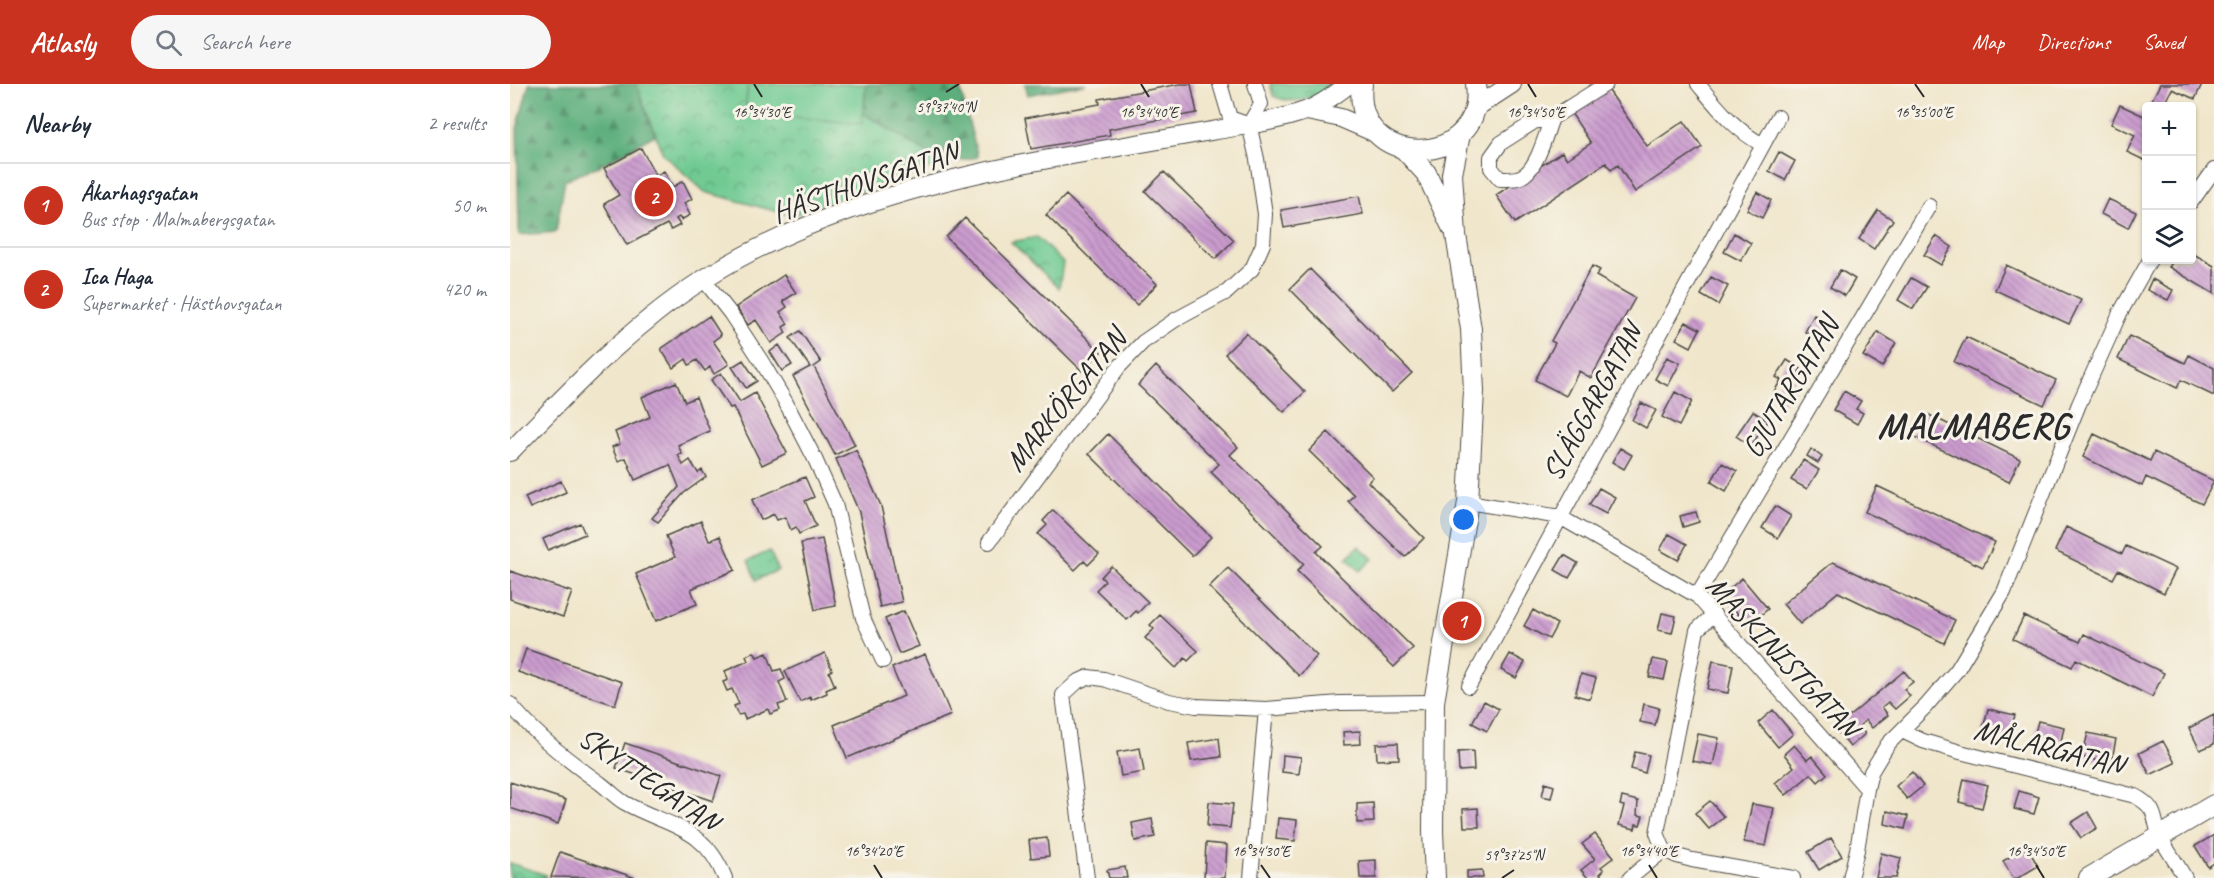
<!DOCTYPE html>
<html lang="en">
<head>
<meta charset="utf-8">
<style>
  :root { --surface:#fff; --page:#f6f6f7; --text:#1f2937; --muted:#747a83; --line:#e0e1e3; --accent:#c8321e }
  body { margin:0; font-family:Caveat,sans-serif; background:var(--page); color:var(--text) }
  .controls { position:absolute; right:18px; top:18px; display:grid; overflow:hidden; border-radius:6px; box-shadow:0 2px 4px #0004 }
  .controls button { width:54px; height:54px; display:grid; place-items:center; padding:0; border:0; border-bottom:2px solid var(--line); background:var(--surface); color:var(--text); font:30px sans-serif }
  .you { position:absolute; left:954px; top:436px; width:21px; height:21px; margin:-15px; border:4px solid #fff; border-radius:50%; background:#1a73e8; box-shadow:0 0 0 9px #1a73e833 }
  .badge { display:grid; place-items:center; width:39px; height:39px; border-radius:50%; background:var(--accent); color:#fff; font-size:20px; font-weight:700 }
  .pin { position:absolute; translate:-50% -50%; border:3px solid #fff; box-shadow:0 2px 6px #0006 }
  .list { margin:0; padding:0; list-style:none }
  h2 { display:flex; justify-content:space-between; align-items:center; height:78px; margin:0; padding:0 24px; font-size:26px }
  h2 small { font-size:20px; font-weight:400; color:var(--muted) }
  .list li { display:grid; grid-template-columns:39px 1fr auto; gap:18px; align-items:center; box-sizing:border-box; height:84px; padding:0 24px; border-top:2px solid var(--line) }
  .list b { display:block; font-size:22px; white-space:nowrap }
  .list p { margin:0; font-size:20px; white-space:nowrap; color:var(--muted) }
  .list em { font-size:20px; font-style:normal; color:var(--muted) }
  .icon { flex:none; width:33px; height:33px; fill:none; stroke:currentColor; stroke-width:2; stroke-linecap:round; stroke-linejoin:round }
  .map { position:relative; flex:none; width:1704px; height:794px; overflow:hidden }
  header { display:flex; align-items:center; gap:36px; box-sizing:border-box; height:84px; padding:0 30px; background:var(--accent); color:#fff }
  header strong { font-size:28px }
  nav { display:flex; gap:33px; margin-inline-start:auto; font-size:21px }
  .search { width:420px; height:54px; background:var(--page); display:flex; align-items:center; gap:15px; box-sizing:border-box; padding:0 21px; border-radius:33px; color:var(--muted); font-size:22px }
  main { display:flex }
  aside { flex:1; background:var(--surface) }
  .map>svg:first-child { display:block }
  .grass { fill:url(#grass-tufts); stroke:#4e7a5e; stroke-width:1.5 }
  .forest { fill:url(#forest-firs); stroke:#446c54; stroke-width:1.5 }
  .park { fill:url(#park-crowns); stroke:#4e7a5e; stroke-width:1.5 }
  .pitch { fill:#70ca92; stroke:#4e7a5e; stroke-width:1.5 }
  .building { fill:url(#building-back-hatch) }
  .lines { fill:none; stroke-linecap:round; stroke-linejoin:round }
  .minor-casing { stroke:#494743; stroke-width:16 }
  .tertiary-casing { stroke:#494743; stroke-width:20 }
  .secondary-casing { stroke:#494743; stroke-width:22 }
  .minor { stroke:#fff; stroke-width:14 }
  .tertiary { stroke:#fff; stroke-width:18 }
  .secondary { stroke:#fff; stroke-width:20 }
  .ticks { fill:none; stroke:#2b2b2b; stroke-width:2 }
  .labels { text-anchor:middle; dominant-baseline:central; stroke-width:6; stroke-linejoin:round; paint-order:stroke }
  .street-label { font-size:30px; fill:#2b2b2b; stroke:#f7f3e8 }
  .district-label { font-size:36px; font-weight:bold; letter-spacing:1.5px; fill:#2b2b2b; stroke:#f7f3e8 }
  .ticks-label { font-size:15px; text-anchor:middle; fill:#2b2b2b; stroke:#f7f3e8; stroke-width:6; stroke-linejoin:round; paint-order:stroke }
</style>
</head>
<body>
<header>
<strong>Atlasly</strong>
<div class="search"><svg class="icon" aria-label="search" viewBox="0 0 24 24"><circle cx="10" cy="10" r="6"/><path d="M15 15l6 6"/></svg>Search here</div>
<nav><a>Map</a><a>Directions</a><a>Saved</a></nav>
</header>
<main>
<aside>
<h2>Nearby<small>2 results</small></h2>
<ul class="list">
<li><span class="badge">1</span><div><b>Åkarhagsgatan</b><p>Bus stop · Malmabergsgatan</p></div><em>50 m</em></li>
<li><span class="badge">2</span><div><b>Ica Haga</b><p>Supermarket · Hästhovsgatan</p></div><em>420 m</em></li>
</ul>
</aside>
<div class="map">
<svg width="1704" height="794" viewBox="0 0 1704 794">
  <defs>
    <pattern id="grass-tufts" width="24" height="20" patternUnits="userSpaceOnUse" patternTransform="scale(1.5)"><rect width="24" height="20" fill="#70ca92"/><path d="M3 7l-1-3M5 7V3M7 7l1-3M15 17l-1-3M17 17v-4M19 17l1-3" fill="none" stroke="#5ca477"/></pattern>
    <pattern id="forest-firs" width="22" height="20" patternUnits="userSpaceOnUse" patternTransform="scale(1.5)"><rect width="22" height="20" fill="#5cae7c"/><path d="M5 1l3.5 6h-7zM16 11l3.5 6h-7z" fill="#4c8e66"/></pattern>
    <pattern id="park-crowns" width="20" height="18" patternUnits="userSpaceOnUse" patternTransform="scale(1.5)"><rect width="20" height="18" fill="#70ca92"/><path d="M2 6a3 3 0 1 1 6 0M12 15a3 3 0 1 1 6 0" fill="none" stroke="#5ca477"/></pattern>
    <pattern id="building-back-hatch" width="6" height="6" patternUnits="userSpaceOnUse" patternTransform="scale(1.5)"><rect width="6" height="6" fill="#cb9ccf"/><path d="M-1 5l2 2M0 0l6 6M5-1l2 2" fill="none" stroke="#a57fa8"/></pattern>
  </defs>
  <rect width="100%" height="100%" fill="#f7f3e8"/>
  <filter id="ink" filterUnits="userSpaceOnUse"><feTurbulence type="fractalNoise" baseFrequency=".0167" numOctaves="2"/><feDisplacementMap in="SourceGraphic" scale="12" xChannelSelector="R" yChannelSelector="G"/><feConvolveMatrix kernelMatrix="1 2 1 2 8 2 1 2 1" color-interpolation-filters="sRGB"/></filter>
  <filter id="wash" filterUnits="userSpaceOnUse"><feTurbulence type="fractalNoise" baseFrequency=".008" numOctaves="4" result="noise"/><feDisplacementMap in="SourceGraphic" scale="24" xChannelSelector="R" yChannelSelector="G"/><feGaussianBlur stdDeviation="1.35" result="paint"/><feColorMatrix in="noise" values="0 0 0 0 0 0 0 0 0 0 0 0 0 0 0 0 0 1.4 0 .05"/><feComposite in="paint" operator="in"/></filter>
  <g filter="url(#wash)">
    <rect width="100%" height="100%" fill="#f0e6cb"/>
    <path class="grass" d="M760 0H823C804 15 786 22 763 12Z"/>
    <path class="forest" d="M19 0H126L145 51 91 81 55 96 46 148 9 151 7 44Z
      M356 0H449L468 73 435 80 353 29Z
      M515 0H576L518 11Z"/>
    <path class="park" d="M126 0H356L353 29 435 80 306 122 283 132 195 108 153 70Z
      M527 153 553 179 549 204 501 158Z
      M849 462 863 475 850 487 837 474Z
      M260 467 268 486 246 496 238 477Z
      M0 779 36 791 35 794H0Z"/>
    <path class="pitch" d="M238 0H356L352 40 235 28Z"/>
    <g id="blocks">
      <path class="building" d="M670 0H681L687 29 599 45 600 51 521 65 515 34 590 20 589 15Z
        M1650 0H1692L1685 15 1662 5 1654 20 1659 22H1639Z
        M1097 4 1137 62 1174 37 1192 63 1125 108 1108 81 1101 86 1096 79 1005 139 986 111 1052 68 1057 75 1081 59 1061 29Z
        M1610 21 1634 32 1636 27V77L1617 68 1625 51 1601 40Z
        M131 64 146 92 154 87 163 103 173 97 182 115 174 119 180 131 171 136 169 133 166 135 170 141 161 146 157 140 117 161 94 120 109 111 94 84Z
        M1269 68 1285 77 1275 96 1259 87Z
        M654 88 724 156 705 175 635 107Z
        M1247 108 1261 116 1252 134 1237 126Z
        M556 111 647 200 627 221 536 131Z
        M849 112 853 130 774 144 771 126Z
        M1598 115 1626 128 1618 144 1591 130Z
        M1368 126 1383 136 1364 165 1349 155Z
        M455 134 591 268 572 287 436 153Z
        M1224 149 1241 159 1231 177 1214 168Z
        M1426 152 1442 163 1431 181 1414 171Z
        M1682 169 1704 182V210L1659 183 1664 176H1682Z
        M1496 181 1571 216 1559 240 1485 206Z
        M1082 182 1090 186 1086 192 1125 214 1081 294 1069 287 1056 312 1025 296 1045 259 1041 257Z
        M800 185 902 289 882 308 780 205Z
        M1330 186 1345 195 1335 212 1320 203Z
        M274 191 286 209 273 217 277 223 270 228 278 240 273 243 276 249 261 259 246 236 238 241 226 223Z
        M1201 193 1218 202 1208 221 1191 211Z
        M1401 194 1417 203 1403 225 1388 216Z
        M1642 195 1663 206 1658 216 1637 206Z
        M1304 231 1319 238 1310 256 1295 248Z
        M199 232 211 251 203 257 219 280 204 290 200 283 195 287 187 276 179 281 176 275 163 284 151 265Z
        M1176 238 1190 245 1181 263 1166 255Z
        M290 247 311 278 304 283 345 361 325 371 283 292 300 283 280 254Z
        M1368 248 1386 259 1372 283 1353 272Z
        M736 249 795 308 774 328 715 270Z
        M1619 252 1675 279 1679 271 1704 284V312L1671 296 1667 304 1608 275Z
        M1456 253 1546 296 1534 321 1444 278Z
        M269 261 282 281 272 287 260 268Z
        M1157 273 1170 279 1158 302 1145 295Z
        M233 276 247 297 236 304 222 283Z
        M1277 276 1291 285 1282 299 1286 302 1274 319 1262 311 1271 296 1266 293Z
        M646 282 728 363 720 371 813 462 806 468 903 564 884 583 787 487 794 480 701 388 709 380 628 301Z
        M211 289 230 318 245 309 277 369 252 381 223 323 220 324 201 296Z
        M166 298 175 318 186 313 200 347 168 361 172 370 168 371 173 381 180 376 188 389 192 386 196 393 174 409 148 438 142 434 169 403 160 381 125 396 116 374 108 377 102 363 110 360 105 348 140 333 132 313Z
        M1334 307 1351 317 1346 325 1353 329 1347 340 1323 326Z
        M1165 308 1182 317 1169 342 1152 333Z
        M1131 319 1146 326 1136 344 1122 336Z
        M1243 327 1258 337 1241 362 1226 352Z
        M1413 328 1510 375 1499 398 1401 351Z
        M818 348 863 393 858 398 914 454 895 473 838 417 844 411 799 367Z
        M598 350 701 453 682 472 579 370Z
        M1584 350 1640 377 1644 368 1704 397 1692 420 1636 393 1632 402 1573 373Z
        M1110 364 1122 371 1114 385 1102 378Z
        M1301 365 1312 373 1308 379 1297 372Z
        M346 366 371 422 392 518 370 523 349 428 326 375Z
        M1293 376 1309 386 1297 405 1281 396Z
        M1212 379 1227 387 1216 407 1201 398Z
        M295 393 304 413 295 417 306 442 289 450 286 443 281 446 275 433 267 436 264 430 251 436 242 416Z
        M51 397 56 408 20 424 15 413Z
        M1367 402 1485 458 1473 483 1355 428Z
        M1089 404 1105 413 1096 430 1079 421Z
        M1265 422 1281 432 1268 454 1252 444Z
        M543 426 589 470 578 481 574 477 565 486 528 450 537 441 533 437Z
        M1186 428 1189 438 1173 443 1170 432Z
        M191 437 199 457 210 452 225 486 181 505 187 520 146 537 126 490 165 473 156 452Z
        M70 439 75 450 38 466 33 455Z
        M1556 443 1612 470 1616 462 1666 485 1654 509 1608 486 1603 495 1545 467Z
        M1159 450 1177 460 1168 476 1150 466Z
        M312 455 326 522 305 526 291 459Z
        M1054 471 1068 479 1059 494 1045 486Z
        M1323 478 1445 536 1434 559 1328 508 1290 540 1273 520Z
        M601 482 638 518 628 529 626 527 617 536 586 506 595 497 591 493Z
        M718 484 807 572 789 592 699 503Z
        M0 487 62 508 53 533 0 515Z
        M1232 494 1258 525 1238 542 1212 511Z
        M1023 526 1047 540 1039 555 1014 542Z
        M394 527 409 562 389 570 375 535Z
        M1152 529 1166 532 1162 549 1148 546Z
        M650 531 688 567 678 577 675 574 666 584 635 554 644 545 640 541Z
        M1514 532 1570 558 1574 550 1654 589 1642 613 1566 575 1562 583 1503 555Z
        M16 565 112 598 105 621 8 588Z
        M244 568 247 573 257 569 264 587 271 585 275 595 269 598 277 618 268 621 270 626 260 630 258 625 235 635 233 630 228 631 224 622 229 620 222 605 217 607 213 598 218 596 215 587 238 577 236 572Z
        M315 569 322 586 319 588 325 602 316 606 317 609 301 616 300 613 290 618 275 587Z
        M415 570 441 631 337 674 324 641 394 612 382 584Z
        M1000 570 1015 578 1006 594 991 586Z
        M1143 575 1158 578 1154 596 1139 593Z
        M1203 577 1223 581 1218 609 1197 605Z
        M1394 587 1403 598 1394 605 1400 612 1385 625 1378 618 1372 623 1378 631 1362 644 1356 636 1349 642 1355 650 1340 663 1325 644Z
        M1071 590 1086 594 1080 615 1065 611Z
        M974 617 989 625 977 647 962 639Z
        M1134 620 1149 624 1145 641 1130 638Z
        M1478 625 1505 631 1499 655 1472 648Z
        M1263 626 1283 650 1268 663 1248 639Z
        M1704 631V660L1690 666 1679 644Z
        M1528 637 1554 643 1549 667 1522 661Z
        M850 647 851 660 834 661 833 648Z
        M1578 649 1606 655 1601 680 1572 673Z
        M1188 650 1209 654 1203 681 1182 677Z
        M709 654 711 673 681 677 678 659Z
        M1653 657 1665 679 1640 691 1629 669Z
        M115 659 211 692 203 717 106 684Z
        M888 659 889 675 867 676 866 660Z
        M1284 661 1297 676 1302 672 1317 690 1308 698 1301 690 1276 711 1265 699 1284 683 1274 670Z
        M630 664 634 688 611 692 607 668Z
        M963 667 964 686 949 687 948 668Z
        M1125 668 1139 671 1135 689 1121 685Z
        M773 671 791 673 789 690 772 688Z
        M1402 688 1413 702 1397 715 1386 702Z
        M1454 695 1478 701 1472 724 1449 718Z
        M0 698 56 716 48 740 0 724Z
        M1035 699 1044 702 1041 714 1032 712Z
        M1509 707 1529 713 1524 730 1504 725Z
        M1112 713 1128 717 1127 731 1133 732 1130 741 1126 740 1125 745 1109 741 1114 722 1110 721Z
        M1200 717 1214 733 1199 745 1185 729Z
        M699 718 723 720 720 744 697 742Z
        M863 719 864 738 847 739V720Z
        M1242 720 1264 724 1256 762 1234 758Z
        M968 724 969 743H954L953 725Z
        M1377 727 1398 732 1395 745 1375 740Z
        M1578 728 1587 744 1571 754 1561 739Z
        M768 734 787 736 785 757 766 755Z
        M642 735 645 753 625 757 622 739Z
        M1085 750 1104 773 1091 783 1094 786 1090 790 1092 792 1090 794H1078L1071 786 1085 775 1072 760Z
        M1704 751V779L1698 783 1685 762Z
        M537 754 539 772 521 774 519 756Z
        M1321 754 1332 772 1309 786 1298 768Z
        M696 759 717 761 715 794H694Z
        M1517 763 1528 782 1508 794H1503L1493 777Z
        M50 768 126 794 41 793Z
        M1371 769 1391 774 1386 794H1366Z
        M866 776V794H850L849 777Z
        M615 783 617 794H599L597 786Z
        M972 786 973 794H957V787Z"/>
    </g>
  </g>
  <g filter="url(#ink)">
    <use href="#blocks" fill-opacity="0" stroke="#494743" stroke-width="1.5"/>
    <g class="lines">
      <g class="minor-casing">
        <path id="minor" d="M710 0 720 34 737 40
          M1042 34C1036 49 1028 82 1014 91 1007 96 998 95 990 95L981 84V73L991 59 1024 38 1042 34 1096 0
          M739 40 751 20 745 0
          M1253 61 1268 33
          M1682 117 1704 86
          M194 196 220 229 252 278 275 317 305 375 325 420 353 534 373 577
          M958 418 1050 433 1187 512 1357 705 1347 766 1340 794
          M479 458 608 284 633 258 665 236 717 208 742 185 753 160 755 130 747 75 739 40
          M1187 512 1419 122
          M959 602 1253 61C1225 46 1208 24 1188 0
          M0 620C25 651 57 676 90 699 98 705 106 714 115 719 158 743 194 741 215 794
          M1392 647 1413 657 1450 668 1625 712C1651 726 1641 736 1652 756 1659 769 1668 781 1675 794
          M1357 705 1361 688 1378 660 1416 622 1447 586 1494 508 1569 320 1610 229 1640 176
          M1154 766 1147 749 1187 546 1204 530
          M1154 766 1167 772 1182 776 1283 794
          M577 794 553 611 567 598 578 593 594 595 659 617 686 622 756 625 830 619 924 618
          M741 794 756 625
          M1120 794 1154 766"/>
      </g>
      <g class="tertiary-casing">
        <path id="tertiary" d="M965 24 1002 0
          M797 27 831 34 868 50
          M0 368C63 303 127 235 205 188 304 128 427 95 539 75 595 65 651 56 707 46 736 41 767 37 795 27 810 22 826 10 839 0"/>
      </g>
      <g class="secondary-casing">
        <path id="secondary" d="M852 0C841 88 977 87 966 0
          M894 65 916 89 942 143
          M925 794 923 747 924 618 958 418 964 307 961 245 946 151 942 90 950 50
          M1579 794 1704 721"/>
      </g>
      <use href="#minor" class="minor"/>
      <use href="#tertiary" class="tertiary"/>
      <use href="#secondary" class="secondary"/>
    </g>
  </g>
  <path class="ticks" d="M244 0 252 13M631 0 639 13M1018 0 1026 13M1405 0 1414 13M436 8 449 0M364 781 372 794M751 781 760 794M1139 781 1147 794M1526 781 1534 794M992 794 1004 786"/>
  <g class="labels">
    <g class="street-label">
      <text transform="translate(355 98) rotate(-19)">HÄSTHOVSGATAN</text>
      <text transform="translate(1280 303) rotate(-59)">GJUTARGATAN</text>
      <text transform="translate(555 316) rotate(-51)">MARKÖRGATAN</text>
      <text transform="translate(1082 318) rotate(-61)">SLÄGGARGATAN</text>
      <text transform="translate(1273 572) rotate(47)">MASKINISTGATAN</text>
      <text transform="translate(1539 663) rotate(14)">MÅLARGATAN</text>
      <text transform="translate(139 695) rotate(34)">SKYTTEGATAN</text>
    </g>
    <g class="district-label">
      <text x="1464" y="342">MALMABERG</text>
    </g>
  </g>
  <g class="ticks-label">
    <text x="436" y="28">59°37'40"N</text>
    <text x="252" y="33">16°34'30"E</text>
    <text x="639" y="33">16°34'40"E</text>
    <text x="1026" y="33">16°34'50"E</text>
    <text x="1414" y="33">16°35'00"E</text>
    <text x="364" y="772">16°34'20"E</text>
    <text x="751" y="772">16°34'30"E</text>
    <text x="1139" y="772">16°34'40"E</text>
    <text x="1526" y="772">16°34'50"E</text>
    <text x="1004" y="776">59°37'25"N</text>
  </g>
</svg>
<div class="controls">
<button>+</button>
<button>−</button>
<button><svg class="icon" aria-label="layers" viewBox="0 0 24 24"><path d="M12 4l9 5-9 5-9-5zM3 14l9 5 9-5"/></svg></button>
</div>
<div class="you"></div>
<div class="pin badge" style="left:952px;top:537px">1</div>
<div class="pin badge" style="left:144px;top:113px">2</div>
</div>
</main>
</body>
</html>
